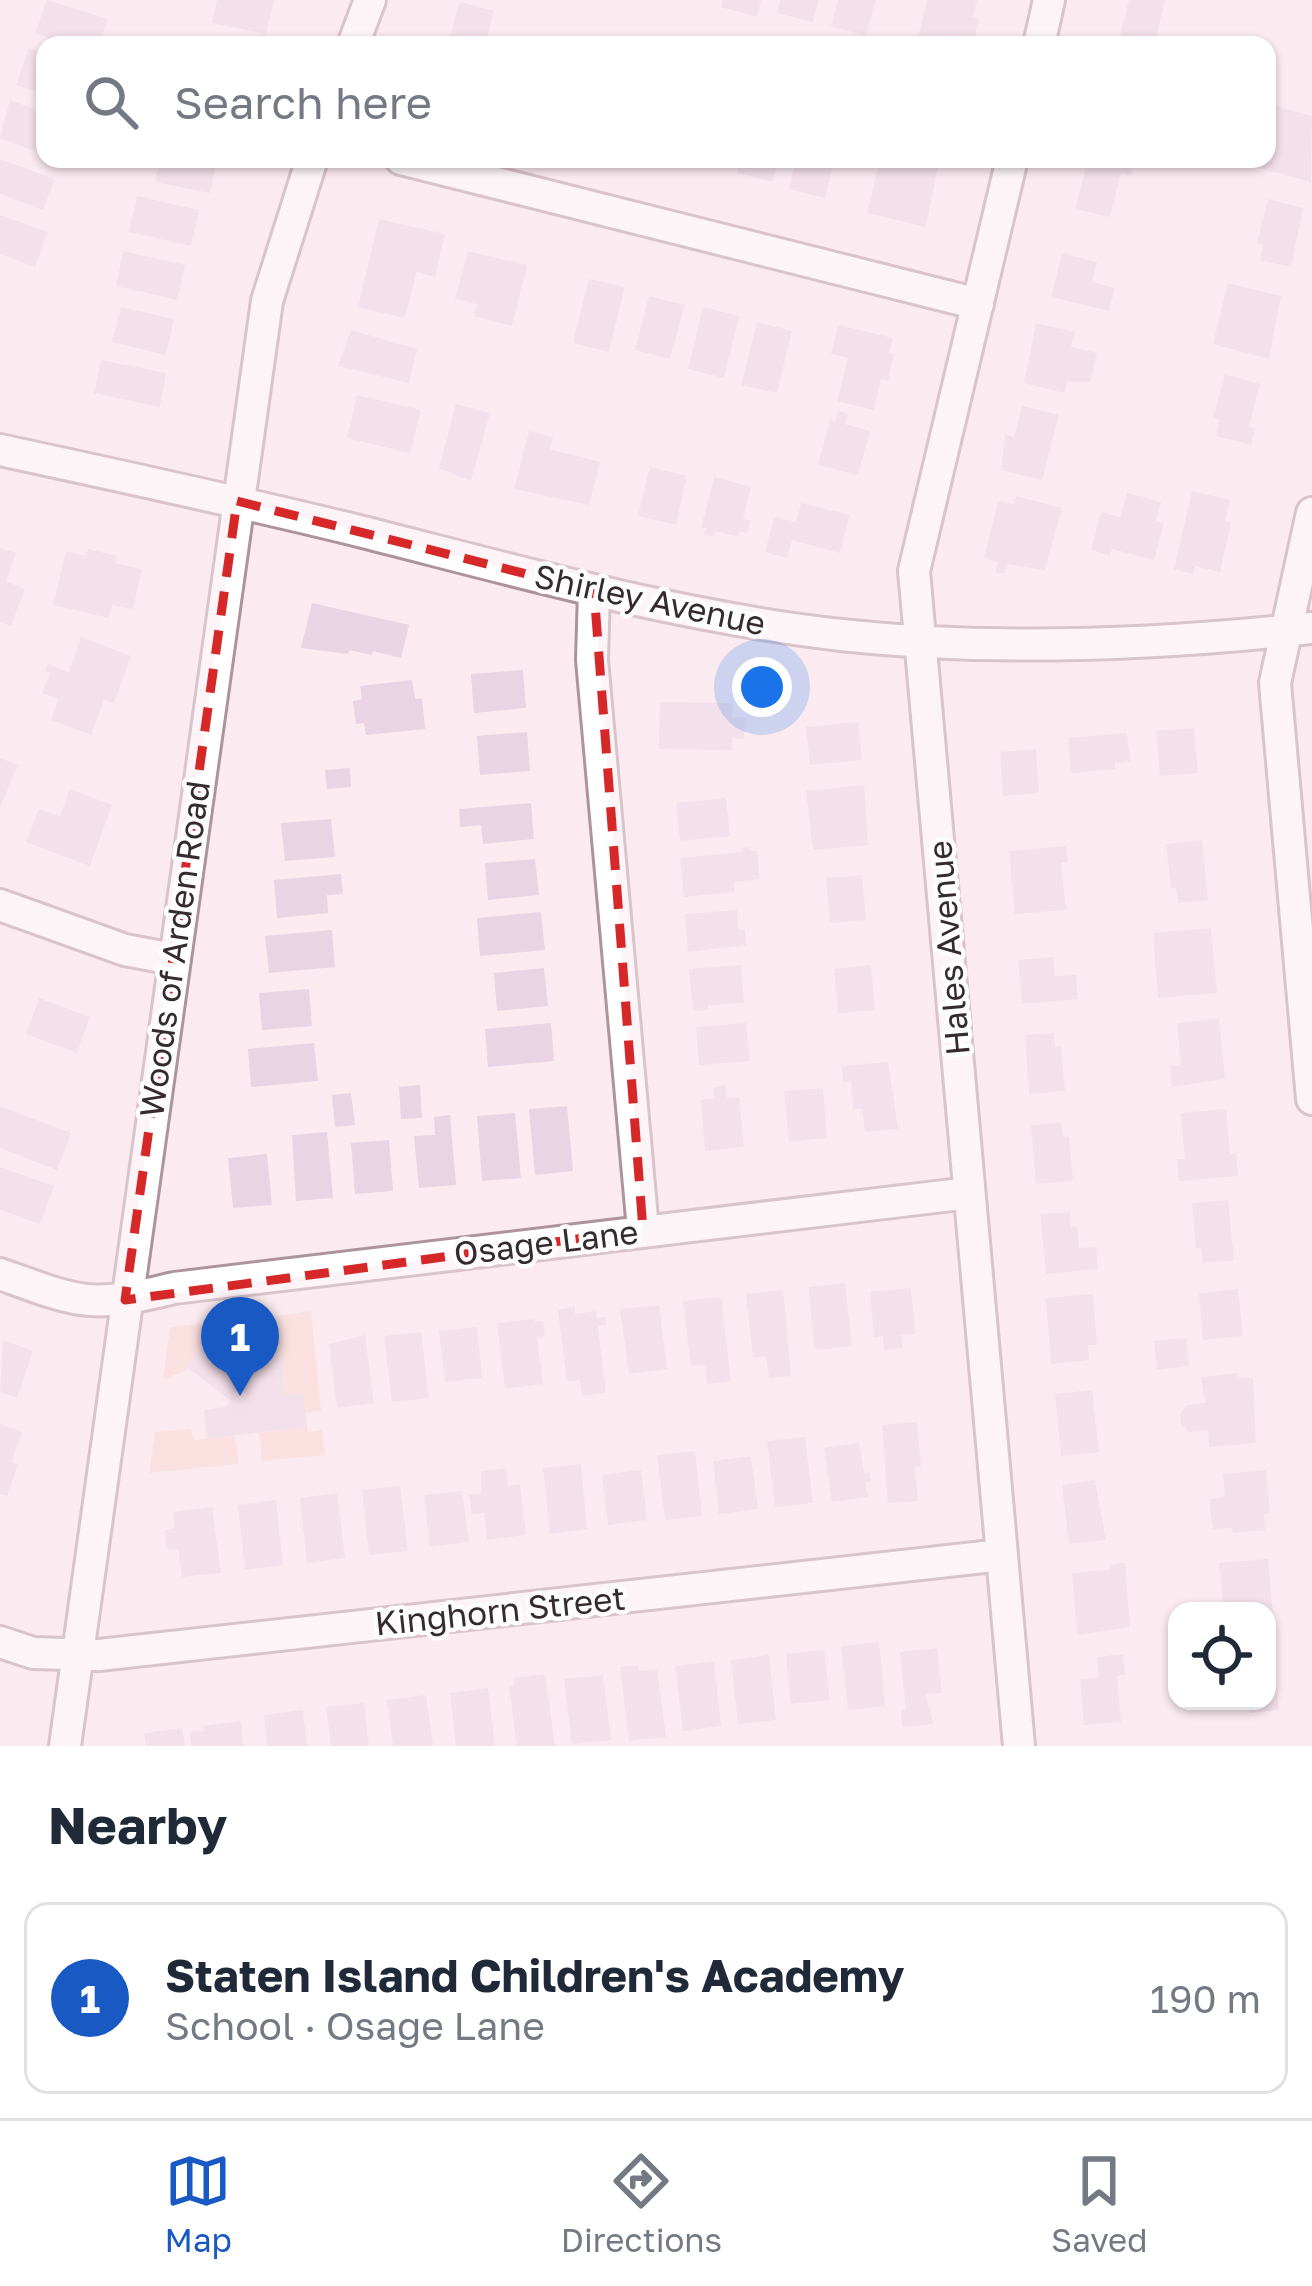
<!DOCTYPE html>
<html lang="en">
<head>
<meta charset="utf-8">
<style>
  :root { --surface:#fff; --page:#f6f6f7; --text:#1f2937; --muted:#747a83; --line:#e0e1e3; --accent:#1959c4 }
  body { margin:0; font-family:"Golos Text",sans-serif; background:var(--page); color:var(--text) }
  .controls { position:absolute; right:36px; bottom:36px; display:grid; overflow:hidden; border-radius:24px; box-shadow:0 3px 9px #0004 }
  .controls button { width:108px; height:108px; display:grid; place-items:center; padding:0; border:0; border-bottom:3px solid var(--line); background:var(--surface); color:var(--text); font:60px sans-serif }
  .you { position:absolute; left:762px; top:687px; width:42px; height:42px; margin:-30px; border:9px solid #fff; border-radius:50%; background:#1a73e8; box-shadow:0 0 0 18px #1a73e833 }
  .badge { display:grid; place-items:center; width:78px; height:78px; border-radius:50%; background:var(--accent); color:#fff; font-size:39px; font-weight:700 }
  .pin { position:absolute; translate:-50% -99px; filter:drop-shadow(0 3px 6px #0008) }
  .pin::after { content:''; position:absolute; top:63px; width:42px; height:36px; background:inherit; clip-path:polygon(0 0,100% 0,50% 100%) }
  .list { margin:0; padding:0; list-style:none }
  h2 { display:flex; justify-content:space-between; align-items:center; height:156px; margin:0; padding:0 48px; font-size:51px }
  h2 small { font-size:39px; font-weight:400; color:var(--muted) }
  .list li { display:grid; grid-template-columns:78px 1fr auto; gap:36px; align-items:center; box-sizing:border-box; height:192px; margin:0 24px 24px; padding:0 24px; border:3px solid var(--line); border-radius:24px }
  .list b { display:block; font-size:45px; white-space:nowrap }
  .list p { margin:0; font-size:39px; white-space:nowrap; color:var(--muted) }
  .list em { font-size:39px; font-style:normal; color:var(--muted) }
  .icon { flex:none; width:66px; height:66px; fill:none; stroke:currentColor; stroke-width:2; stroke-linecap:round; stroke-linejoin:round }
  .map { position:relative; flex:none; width:1312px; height:1746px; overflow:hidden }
  .search { position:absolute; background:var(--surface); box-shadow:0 3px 9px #0004; left:36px; right:36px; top:36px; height:132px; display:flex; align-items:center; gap:30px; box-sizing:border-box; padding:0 42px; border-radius:24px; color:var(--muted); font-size:45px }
  .sheet { height:372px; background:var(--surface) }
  nav { display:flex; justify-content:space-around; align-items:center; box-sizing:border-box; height:168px; border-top:3px solid var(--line); background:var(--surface); font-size:33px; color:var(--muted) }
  nav a { display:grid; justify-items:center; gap:6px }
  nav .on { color:var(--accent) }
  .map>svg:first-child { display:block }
  .green { fill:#f8d6cd }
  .building { fill:#ead3e3 }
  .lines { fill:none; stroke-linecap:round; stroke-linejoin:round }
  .minor-casing { stroke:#ad949c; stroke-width:36 }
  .minor { stroke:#fff; stroke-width:30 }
  .marked { fill:none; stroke:#d62828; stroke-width:9; stroke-dasharray:24 15; stroke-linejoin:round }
  .labels { text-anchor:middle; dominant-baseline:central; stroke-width:9; stroke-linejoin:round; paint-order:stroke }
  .street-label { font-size:33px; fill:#352b2e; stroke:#fdfdfd }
</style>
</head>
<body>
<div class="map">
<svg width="1312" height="1746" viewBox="0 0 1312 1746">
  <rect width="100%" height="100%" fill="#fbebf0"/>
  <path class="green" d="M311 1311 321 1411 305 1413 302 1393 285 1395 279 1347 250 1350 265 1317Z
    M232 1320 186 1370 163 1380 170 1327Z
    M307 1427 308 1432 322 1430 325 1455 262 1461 259 1433Z
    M191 1429 194 1440 235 1436 239 1464 149 1473 155 1432Z"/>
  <path class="building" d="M47 0 108 19 99 45H69L35 33Z
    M217 0H274L266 34 212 23Z
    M723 0H761L757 17 721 7Z
    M780 0H819L813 22 777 13Z
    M838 0H876L866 36 831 26Z
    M927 0H977L973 17 979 18 973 45H916Z
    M1129 0H1165L1155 44 1120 36Z
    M459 2 494 11 485 45H448Z
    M29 48 45 54V95L16 85Z
    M10 100 45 113V155L0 138Z
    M1271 105 1312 116 1311 182 1244 164 1245 159H1267Z
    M0 159 55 179 43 210 0 194Z
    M160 159H217L210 193 155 182Z
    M740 159H779L773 182 737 173Z
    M796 159H835L825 198 789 189Z
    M880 159H911L938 166 926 227 867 213Z
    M1088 159H1135L1131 176 1121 173 1110 217 1075 209Z
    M137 196 199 210 191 246 129 232Z
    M1268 199 1303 208 1291 267 1260 260 1263 244 1257 243Z
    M0 215 48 232 35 267 0 254Z
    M379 219 445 234 435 277 417 272 405 318 358 307Z
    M123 251 185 265 177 300 116 286Z
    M468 251 527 265 512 326 474 316 477 304 455 299Z
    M1062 253 1097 262 1092 282 1115 288 1109 311 1051 297Z
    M589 279 625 287 609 352 573 343Z
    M1228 283 1281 296 1269 359 1213 344Z
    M649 296 685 305 670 359 635 350Z
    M121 307 174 319 166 355 112 342Z
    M703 307 739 316 724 378 688 369Z
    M757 322 792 331 777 393 741 385Z
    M1036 323 1075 332 1071 347 1097 353 1090 382H1067L1065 393 1024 383Z
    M838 325 893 338 889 353 894 354 888 381 881 379 874 410 837 401 848 358 831 354Z
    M351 330 417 349 409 383 338 366Z
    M101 360 166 373 160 407 94 393Z
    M1225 374 1260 384 1249 427 1255 428 1251 445 1216 436 1220 420 1213 418Z
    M357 395 421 410 410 453 347 438Z
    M456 404 490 413 471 481 439 468Z
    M1022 406 1059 415 1042 480 1001 470 1005 435 1014 437Z
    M838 411 848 414 845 424 870 431 858 475 818 465 830 420 835 421Z
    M529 431 553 437 550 449 600 462 589 505 514 489Z
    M650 467 687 476 676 525 638 516Z
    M714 477 751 487 743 519 751 521 747 534 740 531 738 537 715 531 713 537 704 535 706 528H701Z
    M1192 491 1230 500 1225 521 1231 523 1220 572 1195 566 1193 574 1174 569Z
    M1127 493 1161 502 1156 521 1164 523 1154 560 1112 549 1110 555 1091 550 1101 512 1120 517Z
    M1016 496 1062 508 1045 570 1008 564 1005 574 995 572 998 562 984 558 998 501 1014 504Z
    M801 503 850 515 840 553 792 540 787 558 765 552 774 517 796 522Z
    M0 548 16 553 6 581 25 589 11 626 0 622Z
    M88 549 117 556 115 563 142 569 133 609 112 605 109 618 53 605 66 551 86 556Z
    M312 603 409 625 401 658 373 651 372 655 349 650 348 654 301 648Z
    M81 637 131 656 114 703 104 700 91 735 51 720 58 699 42 693 50 673 45 671 48 664 69 672Z
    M523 670 526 708 474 713 471 674Z
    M412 680 415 699 422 698 425 729 366 735 364 723 356 724 353 701 362 699 360 686Z
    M660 702 733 703 732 718 745 717 744 739 732 738V750L659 749Z
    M858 722 862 760 810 765 806 727Z
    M1194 728 1198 773 1160 776 1156 731Z
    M527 732 530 771 480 775 477 736Z
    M1127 733 1130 761 1115 763V769L1071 773 1068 738Z
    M1036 749 1039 793 1003 796 1000 752Z
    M0 758 18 765 0 808Z
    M350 768 351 787 327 789 325 770Z
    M864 785 868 845 813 850 806 791Z
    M70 789 112 805 90 866 26 842 39 809 60 816Z
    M726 798 730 836 680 841 676 803Z
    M531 803 534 839 483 844 481 825 460 827 459 809Z
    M331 819 335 857 285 861 281 823Z
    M1202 840 1208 900 1178 903 1176 888H1171L1166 844Z
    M1066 846 1068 862 1061 863 1066 910 1015 914 1009 851Z
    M750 847 751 851H757L760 879 734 882 735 892 684 897 680 858 743 852 742 848Z
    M535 859 539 895 488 900 485 863Z
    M341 874 343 894 327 895 328 913 277 918 274 880Z
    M862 875 866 920 830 923 826 878Z
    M737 910 738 930 745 929 746 945 688 952 685 914Z
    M541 912 545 950 480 956 477 918Z
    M1211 928 1217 993 1158 998 1153 933Z
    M332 930 335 967 269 973 265 936Z
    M1053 957 1055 976 1076 975 1078 999 1022 1004 1018 960Z
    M741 965 744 1003 708 1005V1010L693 1011 689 969Z
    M871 965 875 1010 838 1013 834 969Z
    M544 968 548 1006 497 1011 494 973Z
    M309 989 312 1026 262 1030 259 993Z
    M39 998 90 1017 77 1053 26 1034Z
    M1219 1019 1225 1079 1172 1087 1170 1066 1181 1065 1177 1023Z
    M551 1023 554 1061 488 1067 485 1029Z
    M746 1023 750 1061 699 1065 696 1027Z
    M1054 1033 1055 1047 1061 1046 1065 1091 1029 1094 1025 1035Z
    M314 1043 318 1081 251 1087 248 1049Z
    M888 1062 898 1129 865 1132 862 1109H853L851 1082H843L842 1066Z
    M420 1085 422 1118 401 1119 399 1087Z
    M726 1086 727 1098 739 1097 744 1147 705 1151 701 1100 714 1099 713 1087Z
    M823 1088 827 1138 789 1142 784 1091Z
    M351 1093 355 1125 335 1127 332 1095Z
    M0 1106 71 1133 57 1170 0 1148Z
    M567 1106 573 1171 535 1175 529 1109Z
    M1226 1109 1230 1154 1236 1153 1238 1176 1179 1181 1177 1159H1185L1181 1113Z
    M515 1113 521 1178 482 1181 477 1116Z
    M450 1115 456 1185 419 1188 414 1136 435 1135 434 1117Z
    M1061 1122 1063 1137 1069 1136 1073 1181 1036 1184 1031 1125Z
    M327 1132 333 1198 296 1201 292 1135Z
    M389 1140 393 1191 355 1194 351 1143Z
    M267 1154 272 1205 233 1208 228 1158Z
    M0 1167 54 1186 40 1224 0 1210Z
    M1228 1200 1234 1260 1203 1263 1201 1248H1196L1192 1203Z
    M1070 1212 1071 1227 1077 1226 1079 1248 1096 1247 1098 1269 1046 1274 1040 1214Z
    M845 1283 852 1346 815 1350 808 1287Z
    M911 1288 915 1334 902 1335 903 1348 884 1350 883 1336 874 1337 870 1292Z
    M1238 1289 1243 1336 1203 1340 1199 1293Z
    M783 1290 791 1376 769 1378 766 1356 753 1358 746 1294Z
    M1093 1294 1097 1345H1088L1089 1360 1051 1364 1046 1298Z
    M721 1297 731 1381 707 1384 705 1365 691 1366 683 1301Z
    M659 1305 667 1369 629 1374 620 1309Z
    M575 1307V1314L596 1311 597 1318 606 1317V1325L598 1326 606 1393 582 1396 580 1380 567 1381 558 1310Z
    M535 1319V1322L543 1321 545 1337 537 1338 543 1384 505 1389 497 1323Z
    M477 1327 482 1378 445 1382 439 1331Z
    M421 1332 429 1398 392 1402 384 1336Z
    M365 1335 374 1403 337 1408 329 1344Z
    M1186 1338 1189 1366 1157 1370 1154 1341Z
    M3 1340 33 1351 17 1398 0 1392Z
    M205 1344 248 1378 253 1373 250 1350 279 1347 285 1395 303 1393 307 1427 207 1439 204 1410 226 1407 231 1401 187 1367Z
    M1237 1373V1377L1253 1378 1256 1443 1209 1447 1208 1430 1189 1432 1181 1424 1180 1414 1187 1405 1205 1403 1201 1377Z
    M1092 1390 1099 1452 1061 1456 1055 1394Z
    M917 1422 921 1466 915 1467 918 1501 888 1503 882 1425Z
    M0 1424 22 1432 11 1462 18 1465 7 1496 0 1494Z
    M805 1437 813 1503 775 1507 767 1441Z
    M859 1443 864 1473 869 1472 871 1481 865 1483 868 1497 832 1502 824 1448Z
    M695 1451 702 1516 665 1520 657 1455Z
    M751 1456 758 1509 719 1514 713 1461Z
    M581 1464 587 1529 550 1534 543 1468Z
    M506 1468 508 1486 520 1484 526 1535 487 1540 484 1513 472 1514 469 1495 481 1494V1471Z
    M641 1470 647 1520 608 1525 602 1475Z
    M1266 1470 1270 1513 1264 1514 1265 1530 1233 1533 1232 1528 1213 1529 1209 1499 1225 1497 1223 1474Z
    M1095 1480 1106 1540 1069 1544 1062 1485Z
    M400 1486 408 1551 369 1555 362 1490Z
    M462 1491 469 1542 430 1547 424 1495Z
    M337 1493 345 1558 307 1563 300 1498Z
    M276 1500 283 1565 245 1570 238 1505Z
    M212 1507 221 1573 182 1577 178 1549 167 1550 165 1530 175 1528 173 1512Z
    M1268 1559 1274 1627H1267V1611H1224L1219 1563Z
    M1125 1563 1130 1627 1077 1635 1072 1573 1110 1570V1565Z
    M879 1642 885 1706 848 1710 841 1646Z
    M937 1648 942 1693 926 1694 933 1724 902 1727 901 1710H906L900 1652Z
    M824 1650 830 1700 791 1704 786 1654Z
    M1273 1650 1279 1710 1250 1713 1249 1701H1267V1651Z
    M1123 1654 1125 1675 1117 1676 1121 1722 1084 1725 1080 1679 1099 1678 1097 1657Z
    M769 1655 776 1720 738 1724 731 1660Z
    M714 1661 721 1726 683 1731 675 1666Z
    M638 1665 639 1671 657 1669 666 1737 629 1741 620 1667Z
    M545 1674 555 1746H517L509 1686 514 1685 513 1678Z
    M603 1675 611 1740 572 1744 564 1679Z
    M488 1688 495 1746H456L450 1693Z
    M426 1695 433 1746H393L387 1700Z
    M364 1703 369 1746H331L326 1707Z
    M303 1710 307 1746H267L264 1715Z
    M241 1721 243 1746H191L190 1732 204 1731 203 1726Z
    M182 1728 185 1746H146L144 1733Z"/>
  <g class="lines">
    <g class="minor-casing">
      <path id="minor" d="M353 45 370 0
        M1039 45 1049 0
        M401 159 978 304
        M1012 159 914 571 1019 1746
        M0 450C121 476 242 502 363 532 521 572 679 617 841 635 997 652 1157 645 1312 628
        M1312 513 1275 683 1312 1099
        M594 591 592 660 643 1230
        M0 905 125 950 173 959
        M0 1274C81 1303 89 1309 174 1288L969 1193
        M0 1642 33 1653 99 1655 1002 1555
        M65 1746 267 301 312 159"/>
    </g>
    <use href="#minor" class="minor"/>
  </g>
  <path d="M0 0H1312V1746H0ZM237 501 594 591 643 1230 125 1300Z" fill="#fbebf0" fill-opacity=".55" fill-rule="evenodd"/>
  <path class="marked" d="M237 501 594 591 643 1230 125 1300Z"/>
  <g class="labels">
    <g class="street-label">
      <text transform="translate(650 599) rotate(12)">Shirley Avenue</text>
      <text transform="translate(948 948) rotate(-95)">Hales Avenue</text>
      <text transform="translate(174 949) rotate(-82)">Woods of Arden Road</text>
      <text transform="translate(546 1242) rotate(-7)">Osage Lane</text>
      <text transform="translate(500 1610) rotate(-6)">Kinghorn Street</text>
    </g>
  </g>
</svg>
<div class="controls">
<button><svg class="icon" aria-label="locate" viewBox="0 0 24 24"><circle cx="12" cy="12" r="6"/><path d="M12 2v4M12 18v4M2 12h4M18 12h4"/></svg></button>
</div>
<div class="you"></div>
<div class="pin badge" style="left:240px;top:1396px">1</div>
<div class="search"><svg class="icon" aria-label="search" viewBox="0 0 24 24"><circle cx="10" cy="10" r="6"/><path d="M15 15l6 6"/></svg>Search here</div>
</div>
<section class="sheet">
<h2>Nearby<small></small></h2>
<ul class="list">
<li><span class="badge">1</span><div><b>Staten Island Children's Academy</b><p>School · Osage Lane</p></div><em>190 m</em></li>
</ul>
</section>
<nav>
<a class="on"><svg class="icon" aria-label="map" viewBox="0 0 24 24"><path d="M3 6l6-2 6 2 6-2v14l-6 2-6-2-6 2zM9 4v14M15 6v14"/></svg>Map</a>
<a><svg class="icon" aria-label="directions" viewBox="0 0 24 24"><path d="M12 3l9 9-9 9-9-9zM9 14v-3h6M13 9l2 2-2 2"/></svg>Directions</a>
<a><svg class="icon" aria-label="saved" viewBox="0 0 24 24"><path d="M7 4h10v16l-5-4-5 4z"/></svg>Saved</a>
</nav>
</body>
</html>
